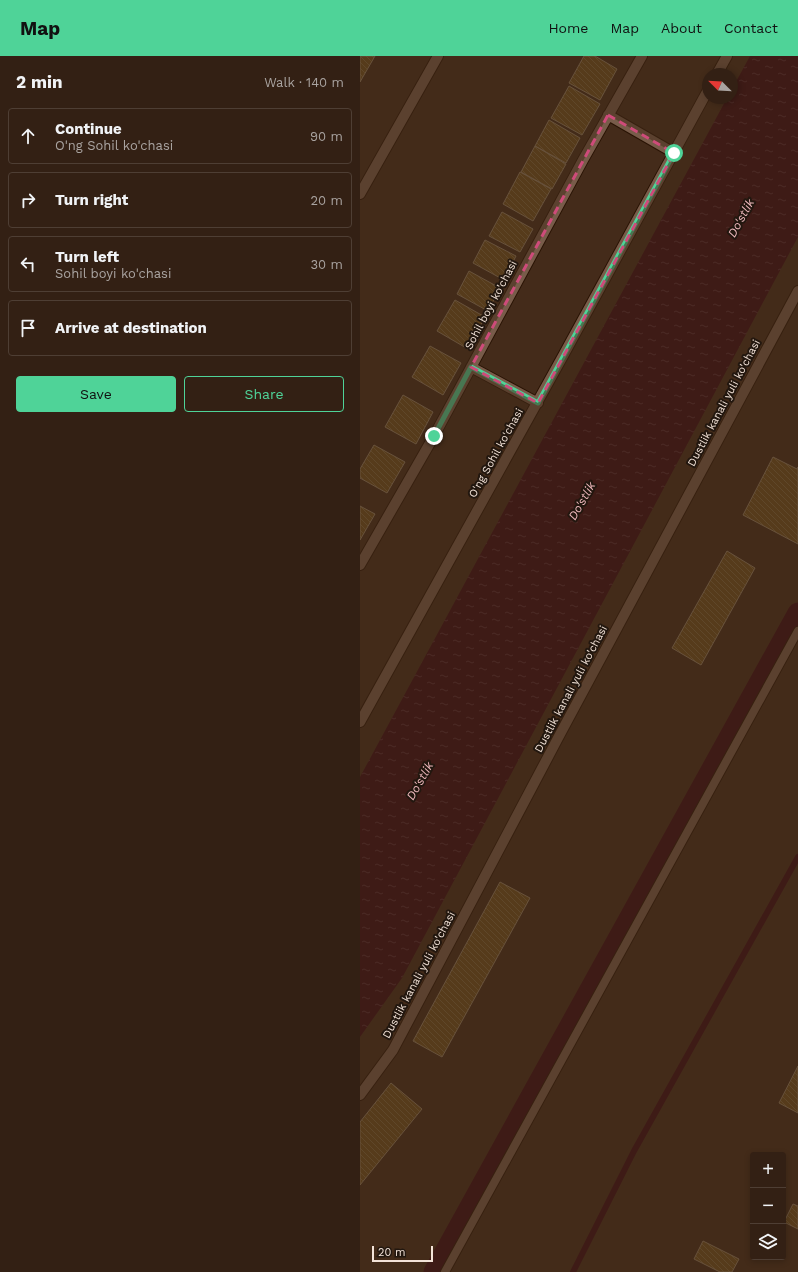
<!DOCTYPE html>
<html lang="en">
<head>
<meta charset="utf-8">
<style>
  :root { --surface:#332014; --page:#3e2d22; --text:#f1f3f6; --muted:#a9a3a0; --line:#4e3e34; --accent:#4fd398 }
  body { margin:0; font-family:"Work Sans",sans-serif; background:var(--page); color:var(--text) }
  .controls { position:absolute; right:12px; bottom:12px; display:grid; overflow:hidden; border-radius:4px; box-shadow:0 2px 6px #0003 }
  .controls button { width:36px; height:36px; display:grid; place-items:center; padding:0; border:0; border-bottom:1px solid var(--line); background:var(--surface); color:var(--text); font:20px sans-serif }
  .compass { position:absolute; left:342px; top:12px; width:36px; height:36px; border-radius:50%; background:var(--surface); box-shadow:0 2px 6px #0003; rotate:294deg }
  .scale { position:absolute; left:12px; bottom:10px; width:61px; box-sizing:border-box; padding-left:4px; border:2px solid #f3e3d8; border-top:0; font-size:11px; line-height:14px; white-space:nowrap; color:#f3e3d8; -webkit-text-stroke:3px #22170f; paint-order:stroke }
  .stop { position:absolute; width:12px; height:12px; margin:-9px; border:3px solid #4fd398; border-radius:50%; background:#fff }
  .stop.end { background:#4fd398; border-color:#fff; box-shadow:0 1px 4px #0008 }
  .list { margin:0; padding:0; list-style:none }
  h2 { display:flex; justify-content:space-between; align-items:center; height:52px; margin:0; padding:0 16px; font-size:17px }
  h2 small { font-size:13px; font-weight:400; color:var(--muted) }
  .list li { display:grid; grid-template-columns:26px 1fr auto; gap:12px; align-items:center; box-sizing:border-box; height:56px; margin:0 8px 8px; padding:0 8px; border:1px solid var(--line); border-radius:4px }
  .list b { display:block; font-size:15px; white-space:nowrap }
  .list p { margin:0; font-size:13px; white-space:nowrap; color:var(--muted) }
  .list em { font-size:13px; font-style:normal; color:var(--muted) }
  .actions { display:flex; gap:8px; padding:12px 16px }
  .actions a { flex:1; padding:9px 0; border:1px solid var(--accent); border-radius:4px; text-align:center; font-size:14px; color:var(--accent) }
  .actions .main { background:var(--accent); color:#111 }
  .icon { flex:none; width:22px; height:22px; fill:none; stroke:currentColor; stroke-width:2; stroke-linecap:round; stroke-linejoin:round }
  .map { position:relative; flex:none; width:438px; height:1216px; overflow:hidden }
  header { display:flex; align-items:center; gap:24px; box-sizing:border-box; height:56px; padding:0 20px; background:var(--accent); color:#111 }
  header strong { font-size:19px }
  nav { display:flex; gap:22px; margin-inline-start:auto; font-size:14px }
  main { display:flex }
  aside { flex:1; background:var(--surface) }
  .map>svg:first-child { display:block }
  .water { fill:url(#water-ripples) }
  .lines { fill:none; stroke-linecap:round; stroke-linejoin:round }
  .stream { stroke:#390813; stroke-width:6 }
  .canal { stroke:#390813; stroke-width:21 }
  .building { fill:url(#building-back-hatch); stroke:#937f64 }
  .lane-casing { stroke:#291304; stroke-width:10 }
  .street-casing { stroke:#291304; stroke-width:12 }
  .lane { stroke:#785c4a; stroke-width:8 }
  .street { stroke:#785c4a; stroke-width:10 }
  .route { stroke:#4fd398; stroke-width:5 }
  .marked { fill:none; stroke:#ce4b7a; stroke-width:3; stroke-dasharray:8 5; stroke-linejoin:round }
  .labels { text-anchor:middle; dominant-baseline:central; stroke-width:4; stroke-linejoin:round; paint-order:stroke }
  .street-label { font-size:11px; fill:#f3e3d8; stroke:#22170f }
  .water-label { font-size:12px; font-style:italic; fill:#efb9bd; stroke:#22170f }
</style>
</head>
<body>
<header>
<strong>Map</strong>
<nav><a>Home</a><a>Map</a><a>About</a><a>Contact</a></nav>
</header>
<main>
<aside>
<h2>2 min<small>Walk · 140 m</small></h2>
<ul class="list">
<li><svg class="icon" aria-label="ahead" viewBox="0 0 24 24"><path d="M12 20V5M6 11l6-6 6 6"/></svg><div><b>Continue</b><p>O'ng Sohil ko'chasi</p></div><em>90 m</em></li>
<li><svg class="icon" aria-label="right" viewBox="0 0 24 24"><path d="M7 20v-9h11M14 6l5 5-5 5"/></svg><div><b>Turn right</b></div><em>20 m</em></li>
<li><svg class="icon" aria-label="left" viewBox="0 0 24 24"><path d="M17 20v-9H6M10 6l-5 5 5 5"/></svg><div><b>Turn left</b><p>Sohil boyi ko'chasi</p></div><em>30 m</em></li>
<li><svg class="icon" aria-label="arrive" viewBox="0 0 24 24"><path d="M6 21V4h12l-3 4 3 4H6"/></svg><div><b>Arrive at destination</b></div></li>
</ul>
<div class="actions"><a class="main">Save</a><a>Share</a></div>
</aside>
<div class="map">
<svg width="438" height="1216" viewBox="0 0 438 1216">
  <defs>
    <pattern id="water-ripples" width="26" height="14" patternUnits="userSpaceOnUse"><rect width="26" height="14" fill="#390813"/><path d="M2 4q2-2 4 0t4 0M15 11q2-2 4 0t4 0" fill="none" stroke="#562c35"/></pattern>
    <pattern id="building-back-hatch" width="6" height="6" patternUnits="userSpaceOnUse"><rect width="6" height="6" fill="#6d4f1e"/><path d="M-1 5l2 2M0 0l6 6M5-1l2 2" fill="none" stroke="#82683e"/></pattern>
  </defs>
  <rect width="100%" height="100%" fill="#442b1a"/>
  <path class="water" d="M390 0H438V181L42 922 0 981V721L367 42H372V33Z"/>
  <g class="lines">
    <path class="stream" d="M213 1216 274 1095 438 801"/>
    <path class="canal" d="M74 1216 438 557"/>
  </g>
  <path class="building" d="M0 0H15L0 26Z
    M224 0H235L257 13 240 44 209 27Z
    M209 30 240 48 222 79 191 62Z
    M189 64 220 82 206 107 175 90Z
    M175 90 206 108 192 133 161 116Z
    M160 116 191 133 173 165 143 148Z
    M142 156 173 173 160 196 129 180Z
    M125 184 156 200 144 224 113 207Z
    M109 215 140 232 128 255 97 238Z
    M95 244 125 261 108 293 77 275Z
    M70 290 101 307 83 339 52 321Z
    M43 339 73 356 56 388 25 371Z
    M14 389 45 406 27 437 0 422V413Z
    M413 401 437 413 438 411V488L383 459Z
    M0 450 15 458 0 484Z
    M367 495 395 512 341 609 312 592Z
    M140 826 170 842 82 1001 53 985Z
    M438 1010V1057L419 1047Z
    M31 1027 62 1053 0 1129V1066Z
    M433 1148 438 1150V1173L424 1166Z
    M343 1185 379 1203 372 1216H360L334 1203Z"/>
  <g class="lines">
    <g class="lane-casing">
      <path id="lane" d="M85 1216 438 575"/>
    </g>
    <g class="street-casing">
      <path id="street" d="M357 18 367 0
        M248 59 314 97
        M0 138 78 0
        M111 311 178 347
        M0 509 74 380 223 104 282 0
        M0 666 204 298 348 34
        M0 1039 33 994 198 682 438 235"/>
    </g>
    <use href="#lane" class="lane"/>
    <use href="#street" class="street"/>
  </g>
  <g class="lines">
    <path class="route" d="M74 380 111 311 178 347 314 97"/>
  </g>
  <path d="M0 0H438V1216H0ZM248 59 314 97 178 347 111 311Z" fill="#442b1a" fill-opacity=".55" fill-rule="evenodd"/>
  <path class="marked" d="M248 59 314 97 178 347 111 311Z"/>
  <g class="labels">
    <g class="street-label">
      <text transform="translate(131 249) rotate(-62)">Sohil boyi ko'chasi</text>
      <text transform="translate(364 347) rotate(-62)">Dustlik kanali yuli ko'chasi</text>
      <text transform="translate(136 397) rotate(-61)">O'ng Sohil ko'chasi</text>
      <text transform="translate(211 633) rotate(-62)">Dustlik kanali yuli ko'chasi</text>
      <text transform="translate(59 919) rotate(-62)">Dustlik kanali yuli ko'chasi</text>
    </g>
    <g class="water-label">
      <text transform="translate(381 162) rotate(-61)">Do'stlik</text>
      <text transform="translate(222 445) rotate(-60)">Do'stlik</text>
      <text transform="translate(60 725) rotate(-60)">Do'stlik</text>
    </g>
  </g>
</svg>
<div class="controls">
<button>+</button>
<button>−</button>
<button><svg class="icon" aria-label="layers" viewBox="0 0 24 24"><path d="M12 4l9 5-9 5-9-5zM3 14l9 5 9-5"/></svg></button>
</div>
<svg class="compass" viewBox="-18 -18 36 36"><path d="M0-13l5 13h-10z" fill="#e53935"/><path d="M0 13l5-13h-10z" fill="#a9a3a0"/></svg>
<div class="scale">20 m</div>
<div class="stop" style="left:314px;top:97px"></div>
<div class="stop end" style="left:74px;top:380px"></div>
</div>
</main>
</body>
</html>
